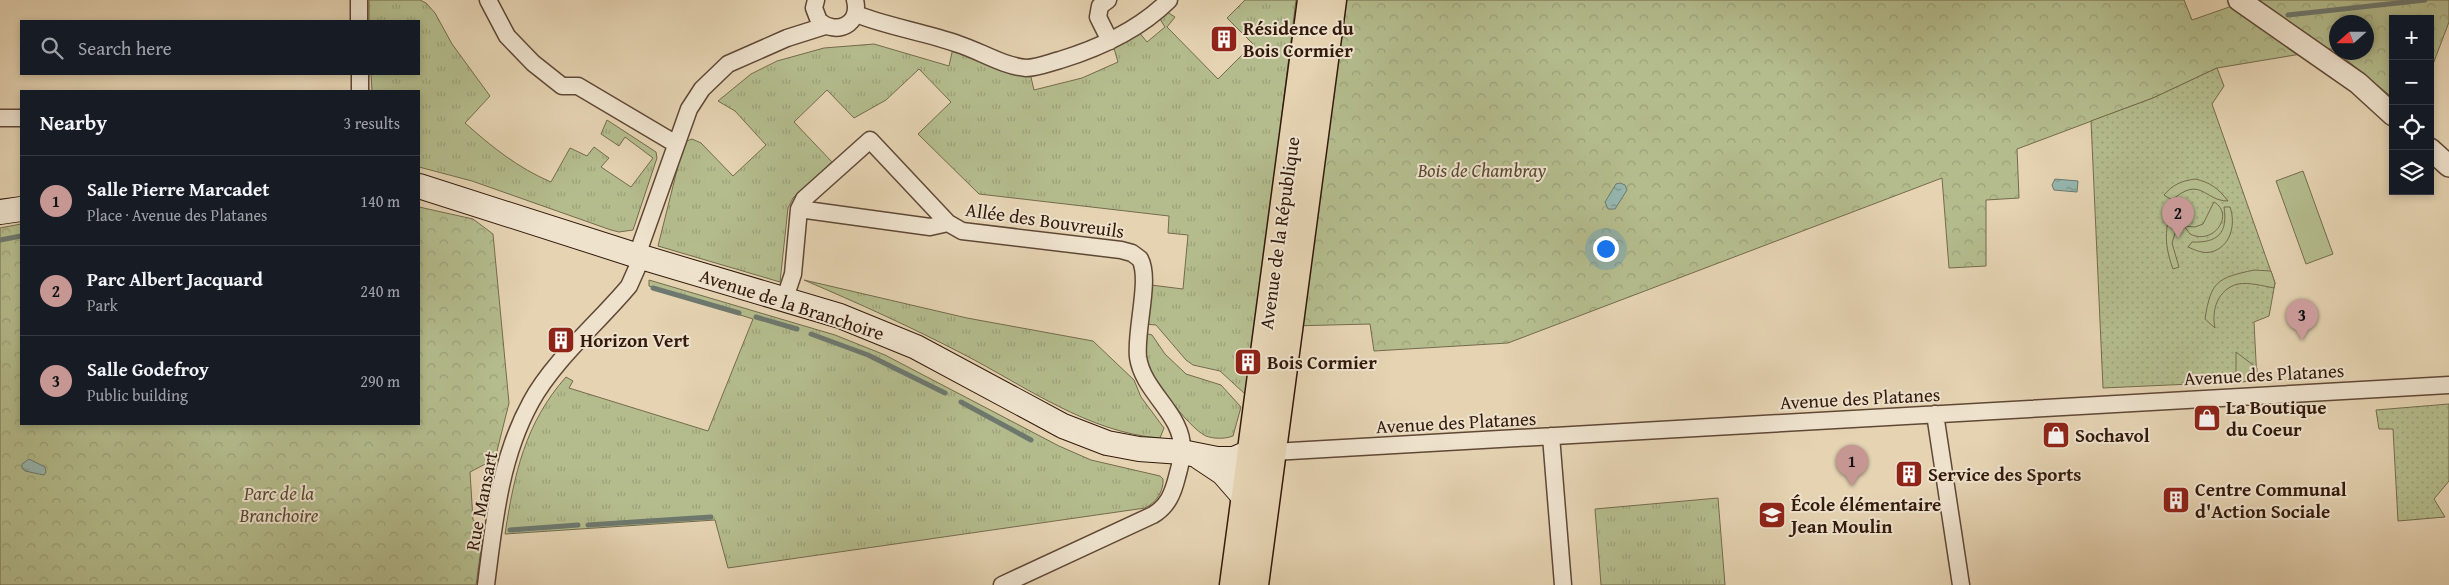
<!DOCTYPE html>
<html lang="en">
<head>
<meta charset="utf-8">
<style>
  :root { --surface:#171b24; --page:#20242c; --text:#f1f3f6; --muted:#9ea1a6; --line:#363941; --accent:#c59692 }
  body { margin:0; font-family:"Gentium Book Plus",serif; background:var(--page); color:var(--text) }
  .controls { position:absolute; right:15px; top:15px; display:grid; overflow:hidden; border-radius:0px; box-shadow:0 2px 8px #0003 }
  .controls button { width:45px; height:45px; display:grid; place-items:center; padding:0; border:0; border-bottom:1px solid var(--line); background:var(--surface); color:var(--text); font:25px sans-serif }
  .compass { position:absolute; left:2329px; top:15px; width:45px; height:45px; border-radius:50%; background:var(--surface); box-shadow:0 2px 8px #0003; rotate:249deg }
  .you { position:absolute; left:1605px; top:248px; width:18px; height:18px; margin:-12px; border:4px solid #fff; border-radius:50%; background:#1a73e8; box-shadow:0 0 0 8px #1a73e833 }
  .badge { display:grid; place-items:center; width:32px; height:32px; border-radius:50%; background:var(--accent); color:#111; font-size:16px; font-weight:700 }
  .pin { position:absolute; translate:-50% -41px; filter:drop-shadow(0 1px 2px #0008) }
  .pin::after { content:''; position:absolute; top:26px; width:18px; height:15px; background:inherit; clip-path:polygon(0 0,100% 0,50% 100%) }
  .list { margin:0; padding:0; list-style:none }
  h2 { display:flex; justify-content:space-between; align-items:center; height:65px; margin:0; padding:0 20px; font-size:21px }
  h2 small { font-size:16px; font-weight:400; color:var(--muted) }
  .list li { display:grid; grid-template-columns:32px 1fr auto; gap:15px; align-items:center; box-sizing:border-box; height:90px; padding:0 20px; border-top:1px solid var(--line) }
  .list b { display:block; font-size:19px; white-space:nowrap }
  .list p { margin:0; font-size:16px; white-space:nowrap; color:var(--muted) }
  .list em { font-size:16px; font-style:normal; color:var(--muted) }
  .icon { flex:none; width:28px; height:28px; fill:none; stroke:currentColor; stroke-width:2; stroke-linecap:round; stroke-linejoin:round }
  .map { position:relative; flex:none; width:2449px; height:585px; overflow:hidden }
  .search { position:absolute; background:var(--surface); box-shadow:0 2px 8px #0003; left:20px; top:20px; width:400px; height:55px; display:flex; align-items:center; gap:12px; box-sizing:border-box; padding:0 18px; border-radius:0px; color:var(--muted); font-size:19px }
  .panel { position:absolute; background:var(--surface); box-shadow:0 2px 8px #0003; left:20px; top:90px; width:400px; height:335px; border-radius:0px }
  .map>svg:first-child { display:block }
  .grass { fill:url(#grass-tufts); stroke:#746b4c }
  .forest { fill:url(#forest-crowns); stroke:#746b4c }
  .park { fill:url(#park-dots); stroke:#746b4c }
  .garden { fill:#b4bc8d; stroke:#746b4c }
  .water { fill:url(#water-ripples); stroke:#6e786e }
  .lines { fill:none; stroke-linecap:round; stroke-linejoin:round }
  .stream { stroke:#6e786e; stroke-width:5 }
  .minor-casing { stroke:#604836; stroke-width:19 }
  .tertiary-casing { stroke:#604836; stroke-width:24 }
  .secondary-casing { stroke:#331a0c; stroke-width:26 }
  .primary-casing { stroke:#331a0c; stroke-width:29 }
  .minor { stroke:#eee2cd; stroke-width:16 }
  .tertiary { stroke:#eee2cd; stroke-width:21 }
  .secondary { stroke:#eee2cd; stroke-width:24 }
  .primary { stroke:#e5d3b2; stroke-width:26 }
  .labels { text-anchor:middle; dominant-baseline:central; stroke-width:4; stroke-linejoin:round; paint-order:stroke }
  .poi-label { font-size:19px; font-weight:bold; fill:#331a0c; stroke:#eee2cd; text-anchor:start }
  .park-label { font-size:19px; font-style:italic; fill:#5a4b33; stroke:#eee2cd }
  .street-label { font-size:19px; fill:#331a0c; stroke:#eee2cd }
</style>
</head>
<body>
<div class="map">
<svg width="2449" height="585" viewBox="0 0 2449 585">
  <defs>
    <pattern id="grass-tufts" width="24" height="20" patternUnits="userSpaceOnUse" patternTransform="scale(1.25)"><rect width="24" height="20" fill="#b4bc8d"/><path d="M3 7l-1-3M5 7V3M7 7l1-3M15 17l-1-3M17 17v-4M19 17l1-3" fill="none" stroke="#9ba178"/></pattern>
    <pattern id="forest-crowns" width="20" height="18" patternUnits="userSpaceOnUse" patternTransform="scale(1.25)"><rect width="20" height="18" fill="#b4bc8d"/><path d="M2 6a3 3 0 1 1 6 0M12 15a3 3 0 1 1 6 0" fill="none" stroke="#9ba178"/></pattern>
    <pattern id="park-dots" width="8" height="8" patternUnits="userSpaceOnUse" patternTransform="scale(1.25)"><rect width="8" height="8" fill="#b4bc8d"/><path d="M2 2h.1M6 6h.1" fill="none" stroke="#9ba178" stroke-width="1.8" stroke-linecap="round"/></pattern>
    <pattern id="water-ripples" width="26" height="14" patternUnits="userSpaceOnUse" patternTransform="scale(1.25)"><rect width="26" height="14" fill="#96b7b0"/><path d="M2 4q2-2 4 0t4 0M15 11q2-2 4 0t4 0" fill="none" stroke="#7b948e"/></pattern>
  </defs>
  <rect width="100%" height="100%" fill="#e5d3b2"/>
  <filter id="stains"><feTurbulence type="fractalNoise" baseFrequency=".004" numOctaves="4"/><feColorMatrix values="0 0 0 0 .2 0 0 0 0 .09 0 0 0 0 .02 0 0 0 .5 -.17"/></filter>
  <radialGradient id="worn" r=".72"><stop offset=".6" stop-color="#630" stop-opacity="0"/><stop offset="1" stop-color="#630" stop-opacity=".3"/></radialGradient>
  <path class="grass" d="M369 0H420L426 3 435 13 452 44 490 96 465 123C492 147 518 168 551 182L570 148 587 156 594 147 609 158 601 167 631 187 653 158 625 137 619 146 601 134 607 120 656 152 657 158 633 230 619 232 611 230 472 181 419 167V91H372L371 74H419V21H369Z
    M1245 0H1296L1282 113 1272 226 1245 394 1220 371 1193 365 1186 360 1156 325 1145 324 1151 285 1183 289 1188 235 1168 233 1169 216 979 194 918 134 951 102 919 69 886 100 854 118 827 90 794 122 832 162 793 198 788 208 780 282 658 246 684 142 692 139 701 143 733 176 766 145 735 111 718 101 751 74 777 61 824 48 874 44 949 66 953 48 1030 73 1034 90 1082 78 1118 62 1113 45 1138 31 1147 42 1165 27 1158 16 1167 12 1175 17 1167 27 1218 79 1253 44 1227 18Z
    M649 280 835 335 885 355 1059 446 1091 460 1160 476 1163 479C1164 491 1156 503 1145 508L728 568 715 520 505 534C514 475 525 423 566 377L573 381 569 388 708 431 753 319 649 286Z
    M804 280 967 318 1093 341 1134 380 1141 397 1164 428 1160 438C1089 433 1025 386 963 354 911 327 858 303 804 280Z
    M1144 333 1152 335 1165 354 1186 374 1221 385 1241 407 1233 436C1225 439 1214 439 1206 436 1188 428 1147 372 1143 353 1142 347 1144 339 1144 333Z
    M1718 498 1725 585H1601L1595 509Z"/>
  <path class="forest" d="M1333 0H2184L2192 20 2235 5 2237 0H2449V22L2430 72V19H2393V98L2337 52H2366V22H2336V52L2331 49 2217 68 2153 98 2017 149 2019 198 1986 200V266L1949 268 1942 178 1508 343 1374 351 1370 324 1290 326Z
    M419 207 473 219 493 234 509 403 495 459 470 472 473 520 484 528 476 585H0V228L21 224V424H419Z"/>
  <path class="park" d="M2217 68 2224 86 2212 104 2275 283 2269 316 2254 322 2257 381 2103 388 2091 121 2153 98Z
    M2449 404V481L2434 499 2445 517 2398 521 2393 429H2379L2376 410Z"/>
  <path class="garden" d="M2303 171 2333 254 2306 264 2276 181Z
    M2195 179C2210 182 2219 189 2228 201 2204 201 2201 175 2172 200L2164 195C2173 184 2182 181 2195 179Z
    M2214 202C2235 214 2214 246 2190 234L2184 226 2195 227 2203 224Z
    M2174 206 2181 214 2172 243 2179 267 2173 269C2165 247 2163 228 2174 206Z
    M2224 207H2230C2236 224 2231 247 2211 252 2203 254 2195 250 2188 247L2192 242C2218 243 2228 233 2224 207Z
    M2254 270 2271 271 2275 283 2274 288C2263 286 2249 282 2238 284 2218 289 2211 310 2215 328L2205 319C2211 281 2217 278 2254 270Z
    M2236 352 2257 368V381L2236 382Z"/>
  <path class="water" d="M2055 179 2078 181 2077 192 2054 190 2052 185Z
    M1620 183 1625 185 1627 190 1615 209H1608L1605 202 1616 184Z
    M29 459 45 467 46 472 44 475 25 471 22 468V464Z"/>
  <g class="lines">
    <path class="stream" d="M2288 15 2425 0
      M0 240 21 236
      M653 288 739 313
      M756 317 797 329
      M811 334 868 355 945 393
      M961 402 1031 440
      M588 525 711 517
      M510 530 578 525"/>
    <g class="minor-casing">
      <path id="minor" d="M359 0V21
        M488 0 507 36 533 63 562 86H578L676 144
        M816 0 814 8 819 21C837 36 861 24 855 0
        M1108 0 1100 6 1098 17 1110 41
        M856 14C889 27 924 32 958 44 980 51 1003 66 1026 68 1037 68 1049 63 1060 60 1099 48 1139 30 1169 0
        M360 74V91
        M0 118H21
        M799 209 804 199 870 140 948 223
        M785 298 793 274 799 209 930 227 948 223 962 231 1121 250 1132 253 1140 259C1151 279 1135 331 1138 357 1143 393 1184 414 1182 451 1182 460 1179 469 1177 477 1173 493 1168 506 1153 515L1002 585
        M1935 414 1961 585
        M1551 436 1563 585
        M1273 452 2449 385
        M486 585C494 522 500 458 531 402 553 361 599 322 629 286L637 268 641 244 689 109 702 89 728 64 787 38 825 26"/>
    </g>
    <g class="tertiary-casing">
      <path id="tertiary" d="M2239 0 2358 83 2393 115
        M2430 149 2449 166"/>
    </g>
    <g class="secondary-casing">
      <path id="secondary" d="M419 186 638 256 840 316 916 347 1063 426 1107 443 1139 449 1182 452 1217 459H1234L1250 452H1266
        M0 212 21 209
        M1199 457 1223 473 1244 497"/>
    </g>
    <g class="primary-casing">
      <path id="primary" d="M1233 585 1311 0
        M1255 585 1333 0"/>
    </g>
    <use href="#minor" class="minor"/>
    <use href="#tertiary" class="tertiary"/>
    <use href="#secondary" class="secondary"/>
    <use href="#primary" class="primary"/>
  </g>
  <defs>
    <g id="building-square" transform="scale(1.4375)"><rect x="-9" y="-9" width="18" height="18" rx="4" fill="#8f2418" stroke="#eee2cd"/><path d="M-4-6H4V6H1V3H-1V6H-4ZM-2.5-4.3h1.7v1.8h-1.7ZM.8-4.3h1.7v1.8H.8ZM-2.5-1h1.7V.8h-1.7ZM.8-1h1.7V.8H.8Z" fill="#fff"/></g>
    <g id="shop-square" transform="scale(1.4375)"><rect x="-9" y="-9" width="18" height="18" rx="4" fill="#8f2418" stroke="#eee2cd"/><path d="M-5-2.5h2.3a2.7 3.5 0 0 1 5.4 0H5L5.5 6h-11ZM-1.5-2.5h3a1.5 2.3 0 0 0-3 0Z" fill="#fff"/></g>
    <g id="school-square" transform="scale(1.4375)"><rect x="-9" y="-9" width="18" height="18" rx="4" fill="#8f2418" stroke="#eee2cd"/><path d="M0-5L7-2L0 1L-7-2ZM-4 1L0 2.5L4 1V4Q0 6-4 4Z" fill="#fff"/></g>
  </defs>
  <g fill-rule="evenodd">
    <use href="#building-square" x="1224" y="39"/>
    <use href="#building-square" x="561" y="340"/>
    <use href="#building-square" x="1248" y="362"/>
    <use href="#shop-square" x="2207" y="418"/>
    <use href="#shop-square" x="2056" y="435"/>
    <use href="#building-square" x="1909" y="474"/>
    <use href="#building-square" x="2176" y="500"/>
    <use href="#school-square" x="1772" y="515"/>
  </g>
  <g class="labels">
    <g class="poi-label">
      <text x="1243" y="28">Résidence du<tspan x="1243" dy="22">Bois Cormier</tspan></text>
      <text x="580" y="340">Horizon Vert</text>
      <text x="1267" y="362">Bois Cormier</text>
      <text x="2226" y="407">La Boutique<tspan x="2226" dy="22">du Coeur</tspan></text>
      <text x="2075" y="435">Sochavol</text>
      <text x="1928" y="474">Service des Sports</text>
      <text x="2195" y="489">Centre Communal<tspan x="2195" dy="22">d'Action Sociale</tspan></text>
      <text x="1791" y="504">École élémentaire<tspan x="1791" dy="22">Jean Moulin</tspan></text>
    </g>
    <g class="park-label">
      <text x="1482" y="170">Bois de Chambray</text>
      <text x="279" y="493">Parc de la<tspan x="279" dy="22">Branchoire</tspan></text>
    </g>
    <g class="street-label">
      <text transform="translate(1045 220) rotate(8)">Allée des Bouvreuils</text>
      <text transform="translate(1279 233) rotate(-82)">Avenue de la République</text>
      <text transform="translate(792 304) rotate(18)">Avenue de la Branchoire</text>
      <text transform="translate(2264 374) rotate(-3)">Avenue des Platanes</text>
      <text transform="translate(1860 398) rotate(-3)">Avenue des Platanes</text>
      <text transform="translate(1456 422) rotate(-3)">Avenue des Platanes</text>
      <text transform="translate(481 501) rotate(-79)">Rue Mansart</text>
    </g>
  </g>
  <rect width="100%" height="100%" filter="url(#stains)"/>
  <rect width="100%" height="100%" fill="url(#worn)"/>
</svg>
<div class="controls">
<button>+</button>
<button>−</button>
<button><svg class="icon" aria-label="locate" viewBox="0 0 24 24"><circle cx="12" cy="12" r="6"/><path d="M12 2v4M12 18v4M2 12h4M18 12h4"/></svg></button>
<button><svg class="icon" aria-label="layers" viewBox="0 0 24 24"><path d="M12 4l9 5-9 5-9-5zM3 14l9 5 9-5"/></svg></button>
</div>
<svg class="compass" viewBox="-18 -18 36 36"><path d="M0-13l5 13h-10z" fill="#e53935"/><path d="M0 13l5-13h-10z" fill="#9ea1a6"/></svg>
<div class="you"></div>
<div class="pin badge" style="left:1852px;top:486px">1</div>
<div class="pin badge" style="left:2178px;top:238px">2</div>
<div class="pin badge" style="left:2302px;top:340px">3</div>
<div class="search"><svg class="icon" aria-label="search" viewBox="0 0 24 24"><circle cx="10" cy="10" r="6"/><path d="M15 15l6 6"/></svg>Search here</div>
<section class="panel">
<h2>Nearby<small>3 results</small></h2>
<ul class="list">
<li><span class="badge">1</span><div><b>Salle Pierre Marcadet</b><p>Place · Avenue des Platanes</p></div><em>140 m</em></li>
<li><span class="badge">2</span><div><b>Parc Albert Jacquard</b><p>Park</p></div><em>240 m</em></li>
<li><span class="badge">3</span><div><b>Salle Godefroy</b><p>Public building</p></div><em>290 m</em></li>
</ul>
</section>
</div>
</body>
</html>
